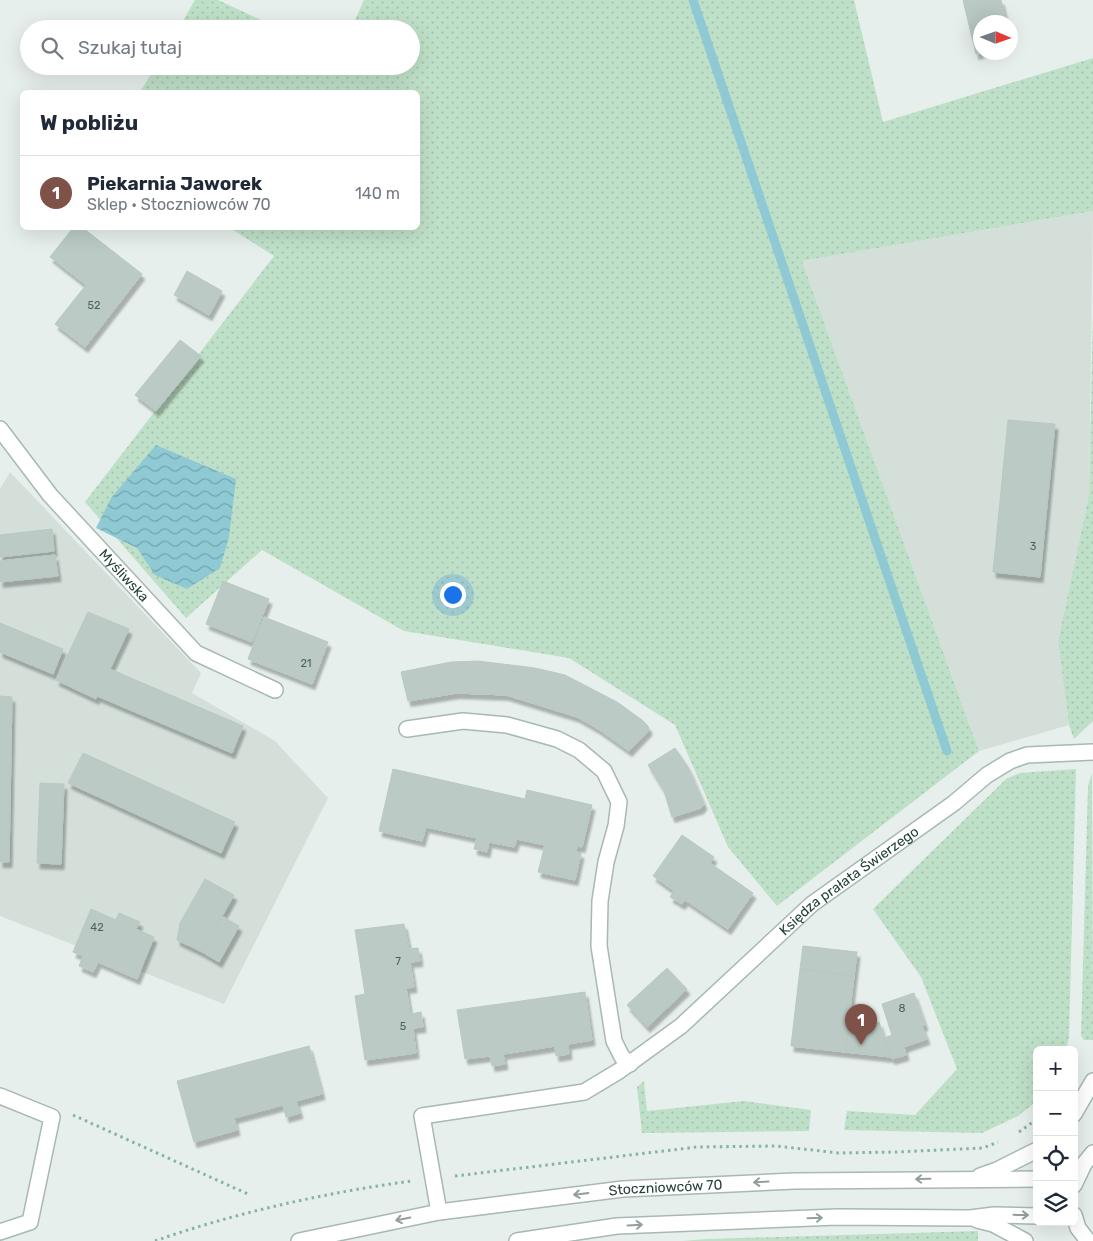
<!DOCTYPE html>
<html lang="pl">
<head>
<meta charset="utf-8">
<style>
  :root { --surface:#fff; --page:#f6f6f7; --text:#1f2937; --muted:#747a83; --line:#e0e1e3; --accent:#7f5249 }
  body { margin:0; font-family:Rubik,sans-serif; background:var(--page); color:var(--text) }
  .controls { position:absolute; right:15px; bottom:15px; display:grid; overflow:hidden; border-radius:8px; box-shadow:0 5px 20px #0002 }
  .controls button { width:45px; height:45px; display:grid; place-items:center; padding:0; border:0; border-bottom:1px solid var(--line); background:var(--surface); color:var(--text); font:25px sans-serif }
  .compass { position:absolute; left:973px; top:15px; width:45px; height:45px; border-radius:50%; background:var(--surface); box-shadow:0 5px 20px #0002; rotate:92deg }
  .you { position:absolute; left:452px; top:594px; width:18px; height:18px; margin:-12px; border:4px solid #fff; border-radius:50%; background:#1a73e8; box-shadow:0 0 0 8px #1a73e833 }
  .badge { display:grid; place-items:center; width:32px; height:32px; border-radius:50%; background:var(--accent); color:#fff; font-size:16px; font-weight:700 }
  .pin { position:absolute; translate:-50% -41px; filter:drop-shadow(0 1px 2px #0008) }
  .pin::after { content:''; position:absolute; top:26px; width:18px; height:15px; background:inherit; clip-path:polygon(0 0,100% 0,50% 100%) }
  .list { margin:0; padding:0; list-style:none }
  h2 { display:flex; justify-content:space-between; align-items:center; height:65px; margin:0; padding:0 20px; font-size:21px }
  h2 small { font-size:16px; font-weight:400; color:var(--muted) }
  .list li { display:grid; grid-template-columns:32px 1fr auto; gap:15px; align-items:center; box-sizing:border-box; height:75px; padding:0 20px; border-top:1px solid var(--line) }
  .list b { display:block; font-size:19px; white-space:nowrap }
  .list p { margin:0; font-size:16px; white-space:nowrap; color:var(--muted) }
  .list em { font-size:16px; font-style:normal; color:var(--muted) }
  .icon { flex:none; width:28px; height:28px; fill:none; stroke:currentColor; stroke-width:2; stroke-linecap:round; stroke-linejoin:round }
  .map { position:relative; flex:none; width:1093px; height:1241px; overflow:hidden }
  .search { position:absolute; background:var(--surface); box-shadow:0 5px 20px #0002; left:20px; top:20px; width:400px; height:55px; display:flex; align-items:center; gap:12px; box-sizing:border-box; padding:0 18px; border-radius:28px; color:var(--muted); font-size:19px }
  .panel { position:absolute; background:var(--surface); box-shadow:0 5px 20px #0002; left:20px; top:90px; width:400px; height:140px; border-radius:8px }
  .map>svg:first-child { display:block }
  .built { fill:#d4dfda }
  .green { fill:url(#green-dots) }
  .water { fill:url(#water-waves) }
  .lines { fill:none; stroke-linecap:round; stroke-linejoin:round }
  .stream { stroke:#8ec9d4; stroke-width:9 }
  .building { fill:#bbcac4; stroke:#b8c9c2; filter:url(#shadow) }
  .service-casing { stroke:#a8b8b2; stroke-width:18 }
  .minor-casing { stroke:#a8b8b2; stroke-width:18 }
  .tertiary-casing { stroke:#a8b8b2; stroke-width:18 }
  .path { stroke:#86b3a5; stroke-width:3; stroke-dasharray:2.5 4; stroke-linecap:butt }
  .service { stroke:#fff; stroke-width:15 }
  .minor { stroke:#fff; stroke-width:15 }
  .tertiary { stroke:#fff; stroke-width:15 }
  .oneway { stroke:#92a09c }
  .labels { text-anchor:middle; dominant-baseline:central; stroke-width:4; stroke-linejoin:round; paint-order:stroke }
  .number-label { font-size:11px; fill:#4a645c }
  .street-label { font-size:14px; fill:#24423a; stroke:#f7fbf9 }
</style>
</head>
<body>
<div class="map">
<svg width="1093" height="1241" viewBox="0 0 1093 1241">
  <defs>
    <pattern id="green-dots" width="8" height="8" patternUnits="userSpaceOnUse" patternTransform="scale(1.25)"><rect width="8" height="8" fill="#bfe0c8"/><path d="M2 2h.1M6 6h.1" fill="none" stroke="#a4c1ad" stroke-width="1.8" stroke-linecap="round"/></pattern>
    <pattern id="water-waves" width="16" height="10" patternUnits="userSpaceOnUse" patternTransform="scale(1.25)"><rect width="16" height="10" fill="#8ec9d4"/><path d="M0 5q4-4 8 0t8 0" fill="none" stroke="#74a5ad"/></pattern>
    <filter id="shadow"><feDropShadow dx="3" dy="5.5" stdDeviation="1" flood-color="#0004"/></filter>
  </defs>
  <rect width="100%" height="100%" fill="#e6efeb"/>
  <path class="built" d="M1093 211 1089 495 1058 641 1069 725 979 751 802 261Z
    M10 472 201 673 192 693 275 741 328 798 224 1004 0 916V489Z"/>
  <path class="green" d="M195 0H218L280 29H178Z
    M364 0H854L883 122 1093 58V211L802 261 979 751 777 906 728 847 675 725 569 658 404 631 262 550 186 618 85 502 274 256 230 228H418V92H140L156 66H411V29H351Z
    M1093 313V721L1074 739 1069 725 1058 641 1089 495Z
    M1076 769 1069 1037 1066 1050H1037V1101L1018 1116 982 1133 844 1130 847 1111 915 1115 957 1069 921 977 873 909 1006 779 1020 773Z
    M1092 773 1093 1040H1084L1081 1036 1088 786Z
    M644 1081 647 1111 744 1101 811 1110 809 1131 642 1133 637 1087Z
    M978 1231V1241H682L707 1239Z"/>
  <path class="water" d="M156 445 236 479 229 537 220 568 187 589 155 575 137 548 96 528 111 498Z"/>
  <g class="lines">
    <path class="stream" d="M693 0 947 751"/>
  </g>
  <path class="building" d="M963 0H1001L1006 22H980V52H983L976 54Z
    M73 228H83L142 274 85 347 55 324 86 285 50 257Z
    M187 271 222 291 209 315 174 295Z
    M180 340 201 356 156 411 135 395Z
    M1008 420 1055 424 1040 577 993 572Z
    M52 529 54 551 0 557V535Z
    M55 555 58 576 0 582V561Z
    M223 581 269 599 252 642 206 624Z
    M88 612 129 629 110 669 243 726 232 753 97 696 96 699 56 680Z
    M264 617 328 642 312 684 248 659Z
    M0 623 63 649 53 674 0 652Z
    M478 661 535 668 565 675 617 702 642 720 648 726 649 730 629 751 598 729 577 717 506 695 457 693 408 701 401 672 451 662Z
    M0 696 12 697 9 862H0Z
    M675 748 688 767 704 804 701 808 672 817 664 791 648 765Z
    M83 753 235 822 221 853 68 783Z
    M393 769 525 799 527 790 592 805 582 847 577 846 576 852 581 853 575 880 538 872 545 845 517 839 514 847 489 842 487 852 474 849 477 838 426 827 422 841 379 831Z
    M40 783 64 784 61 864 37 863Z
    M682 835 714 857 710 863 753 893 728 929 685 900 682 904 670 897 674 891 653 876Z
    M205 879 234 895 202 952 177 940 180 923Z
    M91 909 116 920 119 913 140 922 136 929 154 937 137 979 98 962 93 972 79 966 83 956 73 952Z
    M222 916 239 926 219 962 202 952Z
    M404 924 409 949 418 948 420 961 410 962 414 987 406 988 410 1014 421 1012 423 1027 413 1028 416 1053 365 1060 355 996 365 994 355 930Z
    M803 946 857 952 854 976 800 969Z
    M667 968 687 989 647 1027 627 1005Z
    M800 969 854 976 845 1052 791 1046Z
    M585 992 592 1040 568 1044 569 1054 556 1056 555 1046 503 1054 505 1064 492 1066 490 1056 465 1059 457 1010Z
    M914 993 925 1025 922 1026 927 1039 904 1047 906 1055 892 1059 884 1038 892 1035 882 1004Z
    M850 1007 864 1009 870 1025 879 1022 891 1057 845 1052Z
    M309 1046 322 1094 296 1101 300 1113 286 1117 283 1105 234 1118 237 1130 194 1142 177 1081Z"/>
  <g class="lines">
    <g class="service-casing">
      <path id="service" d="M0 1096 52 1117 30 1222 0 1232"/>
    </g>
    <g class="minor-casing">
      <g id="minor">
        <path id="s1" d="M0 429 50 495 196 653 275 690"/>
        <path d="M407 729 463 721 507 725 557 739 579 750 604 771 619 802 616 826 606 862 600 901 599 946 614 1041 622 1057 630 1064"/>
        <path id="s2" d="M439 1212 422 1116 584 1092 619 1071 681 1026 812 904 954 803 987 775 1010 761 1027 755 1093 752"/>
      </g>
    </g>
    <g class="tertiary-casing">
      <g id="tertiary">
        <path d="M1074 1114 1093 1081"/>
        <path d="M980 1176 997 1170 1037 1150"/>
        <path d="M1074 1185 1084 1164 1093 1153"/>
        <path d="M1074 1215 1078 1228 1088 1241"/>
        <path d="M977 1220 993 1224 1025 1241"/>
        <path id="s3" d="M299 1241 439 1212 623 1189 794 1181 1037 1179"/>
        <path d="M517 1241 617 1226 837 1217 970 1218 994 1215 1037 1216"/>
      </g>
    </g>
    <path class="path" d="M73 1115 250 1195
      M1019 1132 1037 1119
      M455 1176 697 1147 777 1146 838 1153 896 1152 983 1148 998 1142
      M155 1241C234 1213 328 1192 412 1181"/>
    <use href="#service" class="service"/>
    <use href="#minor" class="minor"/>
    <use href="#tertiary" class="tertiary"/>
  </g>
  <defs><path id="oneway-shaft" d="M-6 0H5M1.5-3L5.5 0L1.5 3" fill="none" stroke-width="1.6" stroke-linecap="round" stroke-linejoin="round" transform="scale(1.25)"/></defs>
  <g class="oneway">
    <use href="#oneway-shaft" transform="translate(923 1179) rotate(179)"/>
    <use href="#oneway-shaft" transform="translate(761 1182) rotate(177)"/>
    <use href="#oneway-shaft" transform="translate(581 1194) rotate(173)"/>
    <use href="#oneway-shaft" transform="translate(1021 1215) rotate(1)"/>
    <use href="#oneway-shaft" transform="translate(815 1218) rotate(-2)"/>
    <use href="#oneway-shaft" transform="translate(403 1219) rotate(168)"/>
    <use href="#oneway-shaft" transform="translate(635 1225) rotate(-3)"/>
  </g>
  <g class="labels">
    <g class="number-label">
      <text x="94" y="305">52</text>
      <text x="1033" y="546">3</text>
      <text x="306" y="663">21</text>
      <text x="97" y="927">42</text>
      <text x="398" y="961">7</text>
      <text x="902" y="1008">8</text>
      <text x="403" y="1026">5</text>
    </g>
    <g class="street-label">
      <text stroke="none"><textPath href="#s1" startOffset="192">Myśliwska</textPath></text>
      <text stroke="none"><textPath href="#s2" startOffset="601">Księdza prałata Świerzego</textPath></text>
      <text stroke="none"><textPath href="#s3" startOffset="371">Stoczniowców 70</textPath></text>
    </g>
  </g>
</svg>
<div class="controls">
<button>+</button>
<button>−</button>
<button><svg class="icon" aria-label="locate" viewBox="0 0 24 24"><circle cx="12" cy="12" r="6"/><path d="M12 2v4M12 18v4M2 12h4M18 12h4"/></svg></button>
<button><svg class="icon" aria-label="layers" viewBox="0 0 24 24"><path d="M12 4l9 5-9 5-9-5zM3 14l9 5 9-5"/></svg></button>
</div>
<svg class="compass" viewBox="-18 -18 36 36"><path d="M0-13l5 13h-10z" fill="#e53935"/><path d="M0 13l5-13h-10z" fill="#747a83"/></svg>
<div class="you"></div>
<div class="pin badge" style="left:861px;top:1045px">1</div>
<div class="search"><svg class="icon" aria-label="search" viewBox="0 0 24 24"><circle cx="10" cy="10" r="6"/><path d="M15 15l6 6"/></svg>Szukaj tutaj</div>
<section class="panel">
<h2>W pobliżu<small></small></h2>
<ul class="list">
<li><span class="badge">1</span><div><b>Piekarnia Jaworek</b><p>Sklep · Stoczniowców 70</p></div><em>140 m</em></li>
</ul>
</section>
</div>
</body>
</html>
